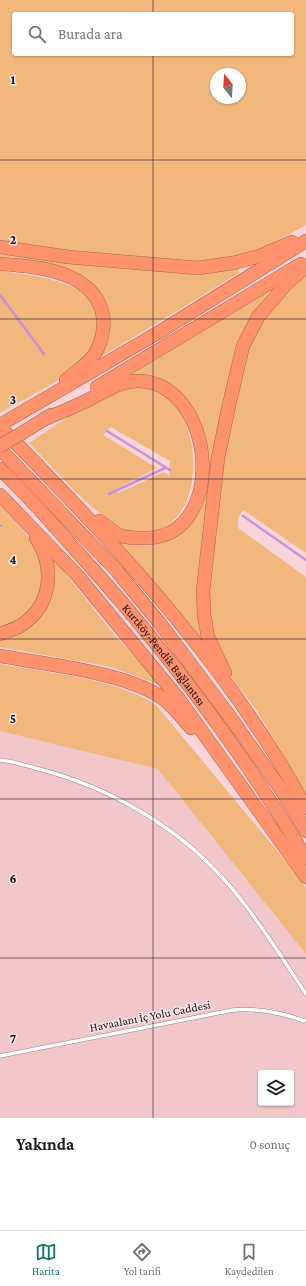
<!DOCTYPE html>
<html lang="tr">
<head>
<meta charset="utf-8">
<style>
  :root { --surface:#fff; --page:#f2f2f2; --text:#202124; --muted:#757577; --line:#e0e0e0; --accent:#0f766e }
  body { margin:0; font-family:"Crimson Pro",serif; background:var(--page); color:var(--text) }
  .controls { position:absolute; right:12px; bottom:12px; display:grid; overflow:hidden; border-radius:4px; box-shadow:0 1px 3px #0004 }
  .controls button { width:36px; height:36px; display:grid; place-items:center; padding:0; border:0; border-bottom:1px solid var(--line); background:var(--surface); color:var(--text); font:20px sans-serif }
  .compass { position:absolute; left:210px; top:68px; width:36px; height:36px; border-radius:50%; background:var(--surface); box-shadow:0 1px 3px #0004; rotate:343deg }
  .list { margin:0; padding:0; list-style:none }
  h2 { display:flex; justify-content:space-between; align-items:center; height:52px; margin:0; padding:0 16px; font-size:17px }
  h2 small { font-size:13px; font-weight:400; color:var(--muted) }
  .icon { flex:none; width:22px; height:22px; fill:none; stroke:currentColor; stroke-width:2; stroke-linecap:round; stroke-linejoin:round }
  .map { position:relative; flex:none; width:306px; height:1118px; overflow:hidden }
  .search { position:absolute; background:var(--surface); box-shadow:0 1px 3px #0004; left:12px; right:12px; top:12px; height:44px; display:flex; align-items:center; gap:10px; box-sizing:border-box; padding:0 14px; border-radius:4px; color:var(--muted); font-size:15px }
  .sheet { height:112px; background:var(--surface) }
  nav { display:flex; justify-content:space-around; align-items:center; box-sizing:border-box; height:56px; border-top:1px solid var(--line); background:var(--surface); font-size:11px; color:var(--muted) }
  nav a { display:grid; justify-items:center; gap:2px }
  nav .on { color:var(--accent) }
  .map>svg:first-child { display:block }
  .built { fill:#f1c7ca; fill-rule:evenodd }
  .green { fill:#f1b77c; fill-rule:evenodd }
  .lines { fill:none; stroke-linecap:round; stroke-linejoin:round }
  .stream { stroke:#c991d8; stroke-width:2.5 }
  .lane-casing { stroke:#9d7e80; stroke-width:4.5 }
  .highway-casing { stroke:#ad634c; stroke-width:14 }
  .lane { stroke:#fff; stroke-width:3.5 }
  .highway { stroke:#fe926d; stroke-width:13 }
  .highway-bridge-casing { stroke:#ad634c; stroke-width:14; stroke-linecap:butt }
  .highway-bridge { stroke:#fe926d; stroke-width:13 }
  .grid { fill:none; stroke:#170d0e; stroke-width:1; stroke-opacity:0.55 }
  .labels { text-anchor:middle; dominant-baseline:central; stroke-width:3; stroke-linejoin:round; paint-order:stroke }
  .street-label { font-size:12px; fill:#170d0e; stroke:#fbe6e8 }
  .grid-label { font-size:13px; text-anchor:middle; font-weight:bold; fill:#170d0e; stroke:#fbe6e8; stroke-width:3; stroke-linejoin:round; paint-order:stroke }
</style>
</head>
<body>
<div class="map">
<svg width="306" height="1118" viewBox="0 0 306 1118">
  <rect width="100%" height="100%" fill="#f7d5d8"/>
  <path class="built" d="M0 730 158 769 306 954V1118H0ZM261 1073H291V1103H261Z"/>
  <path class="green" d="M0 0H306V225L264 248 240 257 189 263 117 257 0 243ZM14 14H292V54H14ZM216 74H240V98H216Z
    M0 252 238 266 239 273 99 358C102 352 106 346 108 339 124 274 48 259 0 257Z
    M0 271C24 274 70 279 87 297 94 304 97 316 97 325 97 333 94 348 89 354 71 377 26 398 0 413Z
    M306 277V553L243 510 238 518V528L306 577V793L257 711 232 678 215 641 209 616 208 588 224 453 248 350 259 323 272 304Z
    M270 290 251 316 199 581 209 654 184 620 113 536C119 539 126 544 133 545 160 549 188 533 201 509 206 500 208 485 208 474 210 434 192 382 146 376 141 375 134 376 128 377Z
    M139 387C150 390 160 392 169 400 207 431 203 539 138 531 133 531 127 531 123 529 118 528 114 523 110 521 80 500 55 469 29 443 63 421 98 392 139 387ZM111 427 170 461 169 476 164 472 118 493 116 489 157 468 103 435Z
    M0 506C13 520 31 535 39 554 43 561 42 570 42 578 40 608 27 618 0 628V528L3 527 0 525Z
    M51 555 110 630 162 686 112 667 0 647V638C9 635 20 632 29 627 54 612 57 580 51 555Z
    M0 664C53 674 110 677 156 705L293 870 306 888V954L158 769 0 731Z"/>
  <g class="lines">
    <path class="stream" d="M0 295 44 354
      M107 431 170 470
      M109 494 165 468
      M243 516 306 560
      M0 526H1"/>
    <g class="lane-casing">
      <path id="lane" d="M0 760C12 761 24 765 35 768 110 787 179 827 229 885 258 919 282 958 306 994
        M0 1056 233 1010C259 1008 280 1012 304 1021L306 1020"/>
    </g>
    <g class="highway-casing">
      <g id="highway">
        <path d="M0 247 68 257 198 268 233 263 260 256 292 242"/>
        <path d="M0 264C37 266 95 271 103 316 105 328 101 346 93 356 87 365 74 373 66 380"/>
        <path d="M97 387 301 264"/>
        <path d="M45 419C61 412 77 406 92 398 108 390 122 380 140 381 215 385 228 533 149 538 139 538 128 539 119 535 112 531 105 525 99 521"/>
        <path d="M0 425 161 331 306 241"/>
        <path d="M0 427C114 542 228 664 306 808"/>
        <path d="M22 433 51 415"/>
        <path d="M0 449 117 571 158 621 233 721 282 791 306 831"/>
        <path id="s1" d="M0 469C29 496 56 528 82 557 166 650 242 751 306 858"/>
        <path d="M0 495 77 575 178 698 306 877"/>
        <path d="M0 634C8 631 17 629 23 624 52 604 55 566 36 538"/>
        <path d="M0 656C44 664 133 673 166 701 175 709 183 719 191 728"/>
        <path d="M225 673 208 637 204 614 203 591 218 458 229 405 243 346 258 317 286 284 306 267"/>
      </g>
    </g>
    <use href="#lane" class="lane"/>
    <use href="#highway" class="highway"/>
    <g class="highway-bridge-casing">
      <path id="highway-bridge" d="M0 446 22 433"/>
    </g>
    <use href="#highway-bridge" class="highway-bridge"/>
  </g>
  <path class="grid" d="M153 0V14M153 54V1118M0 160H306M0 319H306M0 479H306M0 639H306M0 799H306M0 958H306"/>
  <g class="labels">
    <g class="street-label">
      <text stroke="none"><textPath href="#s1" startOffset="248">Kurtköy-Pendik Bağlantısı</textPath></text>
      <text transform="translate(150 1016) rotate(-11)">Havaalanı İç Yolu Caddesi</text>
    </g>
  </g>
  <g class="grid-label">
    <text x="13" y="84">1</text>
    <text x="13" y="244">2</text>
    <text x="13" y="404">3</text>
    <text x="13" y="564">4</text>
    <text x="13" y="723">5</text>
    <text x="13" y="883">6</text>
    <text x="13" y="1043">7</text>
  </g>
</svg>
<div class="controls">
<button><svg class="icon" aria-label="layers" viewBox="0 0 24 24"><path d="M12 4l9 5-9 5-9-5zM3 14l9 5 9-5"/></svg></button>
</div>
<svg class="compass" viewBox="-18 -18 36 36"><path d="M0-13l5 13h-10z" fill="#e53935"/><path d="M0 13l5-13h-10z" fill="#757577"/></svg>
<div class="search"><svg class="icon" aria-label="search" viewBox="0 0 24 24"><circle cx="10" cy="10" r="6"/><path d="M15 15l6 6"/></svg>Burada ara</div>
</div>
<section class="sheet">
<h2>Yakında<small>0 sonuç</small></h2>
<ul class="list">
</ul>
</section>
<nav>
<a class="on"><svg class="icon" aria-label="map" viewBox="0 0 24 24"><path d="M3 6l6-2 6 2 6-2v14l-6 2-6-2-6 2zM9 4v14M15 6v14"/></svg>Harita</a>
<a><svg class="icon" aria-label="directions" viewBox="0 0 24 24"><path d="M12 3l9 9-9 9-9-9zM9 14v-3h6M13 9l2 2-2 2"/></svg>Yol tarifi</a>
<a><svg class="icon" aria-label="saved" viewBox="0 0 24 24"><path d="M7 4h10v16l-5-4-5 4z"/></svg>Kaydedilen</a>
</nav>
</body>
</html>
